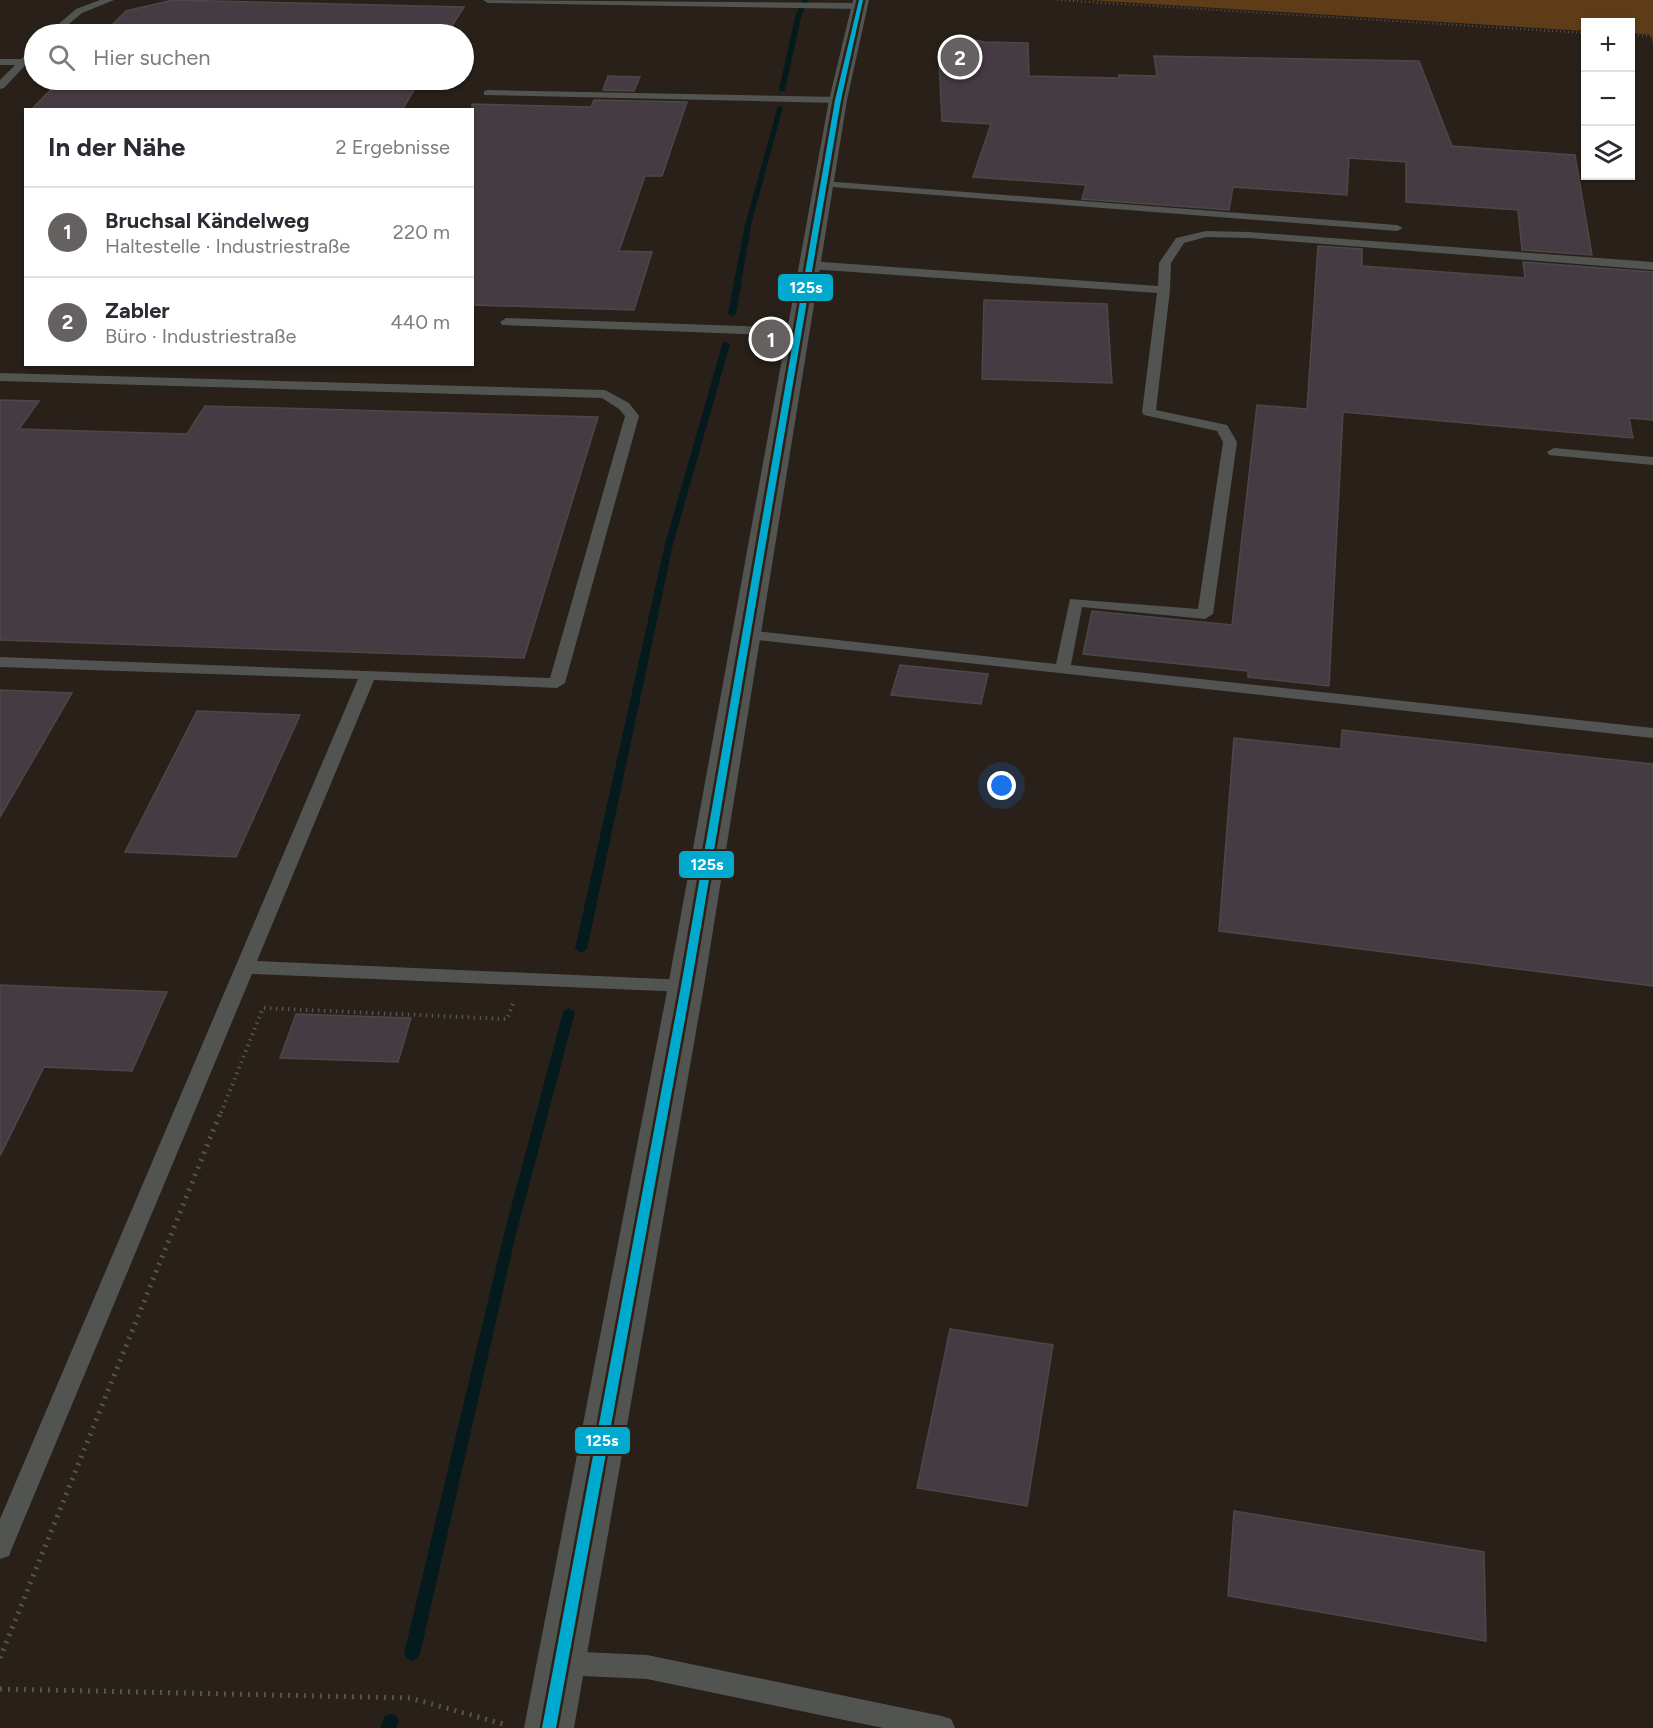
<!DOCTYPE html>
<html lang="de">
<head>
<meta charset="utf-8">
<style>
  :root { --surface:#fff; --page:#f7f7f7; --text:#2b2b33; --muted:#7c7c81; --line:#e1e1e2; --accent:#656161 }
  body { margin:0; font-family:Figtree,sans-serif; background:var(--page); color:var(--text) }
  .controls { position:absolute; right:18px; top:18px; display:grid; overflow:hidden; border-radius:0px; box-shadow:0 2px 4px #0004 }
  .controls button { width:54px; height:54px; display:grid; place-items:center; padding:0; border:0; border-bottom:2px solid var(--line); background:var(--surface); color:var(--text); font:30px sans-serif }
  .you { position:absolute; left:1002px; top:786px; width:21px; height:21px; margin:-15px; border:4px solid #fff; border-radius:50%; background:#1a73e8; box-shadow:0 0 0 9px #1a73e833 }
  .badge { display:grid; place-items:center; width:39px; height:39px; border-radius:50%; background:var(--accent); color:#fff; font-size:20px; font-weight:700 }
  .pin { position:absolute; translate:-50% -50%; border:3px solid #fff; box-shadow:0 2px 6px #0006 }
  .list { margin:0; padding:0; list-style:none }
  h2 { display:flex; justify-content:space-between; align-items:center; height:78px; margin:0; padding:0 24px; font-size:26px }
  h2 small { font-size:20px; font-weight:400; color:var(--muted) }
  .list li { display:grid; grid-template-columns:39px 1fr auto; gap:18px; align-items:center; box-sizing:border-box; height:90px; padding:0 24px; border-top:2px solid var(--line) }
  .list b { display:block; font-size:22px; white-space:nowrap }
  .list p { margin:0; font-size:20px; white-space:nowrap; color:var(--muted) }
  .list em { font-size:20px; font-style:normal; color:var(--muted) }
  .icon { flex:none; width:33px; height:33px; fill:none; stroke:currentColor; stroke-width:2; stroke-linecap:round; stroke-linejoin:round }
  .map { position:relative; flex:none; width:1653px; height:1728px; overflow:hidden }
  .search { position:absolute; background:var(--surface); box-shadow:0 2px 4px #0004; left:24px; top:24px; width:450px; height:66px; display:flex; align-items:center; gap:15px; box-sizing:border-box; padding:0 21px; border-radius:33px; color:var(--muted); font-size:22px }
  .panel { position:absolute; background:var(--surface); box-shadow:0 2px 4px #0004; left:24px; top:108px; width:450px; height:258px; border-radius:0px }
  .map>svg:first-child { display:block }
  .green { fill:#5e3c18 }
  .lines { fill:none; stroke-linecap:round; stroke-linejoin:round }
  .stream { fill:#041a1d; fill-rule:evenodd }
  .building { fill:#453c43; stroke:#4c4748; stroke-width:1.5 }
  .path-far2 { stroke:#545450; stroke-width:2; stroke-dasharray:1 3; stroke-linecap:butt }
  .path-far1 { stroke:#545450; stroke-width:4; stroke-dasharray:1.5 4.5; stroke-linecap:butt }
  .path { stroke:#545450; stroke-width:5; stroke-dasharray:2 6; stroke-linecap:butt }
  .lane { fill:#525452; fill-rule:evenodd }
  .street { fill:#525452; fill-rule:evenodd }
  .bus-1-casing { stroke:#2e2013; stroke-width:5 }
  .bus-1 { fill:#00a9ce; fill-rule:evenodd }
  .line-badge { stroke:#2e2013; stroke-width:2 }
  .badge-label { font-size:16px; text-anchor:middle; font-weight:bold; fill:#fff }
</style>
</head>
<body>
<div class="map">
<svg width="1653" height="1728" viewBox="0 0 1653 1728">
  <rect width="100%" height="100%" fill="#282019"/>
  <path class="green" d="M1088 0H1653V44L1651 35 1631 33 1630 22H1586L1585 31Z"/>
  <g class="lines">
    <path class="stream" d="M802 0H808L801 17 785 90 782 92 779 90 795 17Z
      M778 106 783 107 751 225 736 314 732 316 728 314 745 225Z
      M723 342 730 344 673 544 587 949 581 953 575 949 665 544Z
      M569 1008 575 1012 515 1238 420 1654 417 1659 412 1661 407 1659 404 1654 503 1238 563 1012Z
      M391 1714 397 1716 399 1721 396 1728H380L385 1716Z"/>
  </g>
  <path class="building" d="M173 0 464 7 447 34H103L126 11Z
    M958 36 984 42 1028 43 1029 76 1119 78V75L1157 76 1154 56 1419 61 1452 146 1575 155 1592 255 1522 250 1518 210 1406 202V162L1349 158 1347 195 1233 187 1229 210 1082 199 1086 185 973 177 991 124 942 121 939 61H944L945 43H959Z
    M608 76 640 77 634 91 603 90Z
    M60 80H420L402 110H31Z
    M594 100 687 102 662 176H645L619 251 652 252 634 310 472 305V104L591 107Z
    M1318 246 1362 249V266L1525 278 1523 262 1653 272V420L1629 418 1633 438 1343 412 1329 686 1248 677V671L1083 654 1092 611 1232 625 1257 405 1307 409Z
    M984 300 1107 304 1112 383 982 379Z
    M0 400 39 401 19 429 187 434 205 406 598 417 524 658 0 640Z
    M900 665 988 674 981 704 891 695Z
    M0 690 72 693 0 817Z
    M197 711 300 715 236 857 125 852Z
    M1342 730 1653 764V986L1219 931 1234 738 1341 749Z
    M0 985 167 992 132 1071 44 1067 0 1156Z
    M296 1014 411 1018 398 1062 280 1058Z
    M950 1329 1053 1345 1027 1506 917 1488Z
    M1234 1511 1484 1552 1486 1641 1228 1596Z"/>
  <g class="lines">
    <path class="path-far2" d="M1057 0 1586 33
      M1630 35 1653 36"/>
    <path class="path-far1" d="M221 1113 263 1008 507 1019 513 1004"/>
    <path class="path" d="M0 1658 221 1111
      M0 1689 410 1698 507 1725"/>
    <path class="lane" d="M100 0H114L82 13 57 34H47L76 9Z
      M483 0 860 3 865 6 860 9 488 3Z
      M34 48V56L4 88 0 89V80L15 65H0V59H21Z
      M488 90 838 97 843 100 838 103 484 95V91Z
      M823 181 1397 225 1403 228 1397 231 819 186 817 184Z
      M1206 231 1249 232 1653 262V270L1249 238 1206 237 1184 243 1171 263 1170 290 1156 410 1227 425 1237 442 1213 614 1205 619 1082 607 1071 665 1653 728V738L739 638 737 635 745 630 1056 664 1070 599 1198 609 1223 442 1217 431 1144 415 1142 412 1157 293 809 269 803 265 809 261 1158 286 1159 263 1176 238Z
      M506 318 798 328 804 332 798 336 502 325 500 322Z
      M0 373 605 390 629 403 639 416 565 683 557 688 374 680 257 961 686 980 693 982 696 986 693 990 686 992 252 974 12 1548 9 1556 0 1559V1519L358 679 0 667V657L550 678 625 416 619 409 602 398 0 381Z
      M1554 448 1653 457V465L1549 455 1547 452Z
      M562 1651 647 1655 942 1716 951 1719 955 1728H883L647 1679 562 1675 553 1671 549 1663 553 1655Z"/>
    <path class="street" d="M853 0H869L847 100 704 986 574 1728H524L668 986 829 100Z"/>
    <g class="bus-1-casing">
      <path id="bus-1" d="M859 0H863L841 100 691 986 556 1728H542L681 986 835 100Z"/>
    </g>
    <use href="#bus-1" class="bus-1"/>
  </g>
  <g class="line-badge">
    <rect x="777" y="273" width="57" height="29" rx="6" fill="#00a9ce"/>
    <rect x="678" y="850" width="57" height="29" rx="6" fill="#00a9ce"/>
    <rect x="574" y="1426" width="57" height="29" rx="6" fill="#00a9ce"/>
  </g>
  <g class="badge-label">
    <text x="806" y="293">125s</text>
    <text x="707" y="870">125s</text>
    <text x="602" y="1446">125s</text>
  </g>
</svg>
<div class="controls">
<button>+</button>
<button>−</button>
<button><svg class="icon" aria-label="layers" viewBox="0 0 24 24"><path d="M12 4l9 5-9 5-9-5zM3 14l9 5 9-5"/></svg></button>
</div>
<div class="you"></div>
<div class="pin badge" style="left:771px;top:339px">1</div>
<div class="pin badge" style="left:960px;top:57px">2</div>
<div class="search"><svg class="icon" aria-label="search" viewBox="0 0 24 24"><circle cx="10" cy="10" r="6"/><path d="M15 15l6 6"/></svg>Hier suchen</div>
<section class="panel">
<h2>In der Nähe<small>2 Ergebnisse</small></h2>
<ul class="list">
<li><span class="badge">1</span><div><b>Bruchsal Kändelweg</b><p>Haltestelle · Industriestraße</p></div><em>220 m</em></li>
<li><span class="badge">2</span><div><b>Zabler</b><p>Büro · Industriestraße</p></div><em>440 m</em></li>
</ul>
</section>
</div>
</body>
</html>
